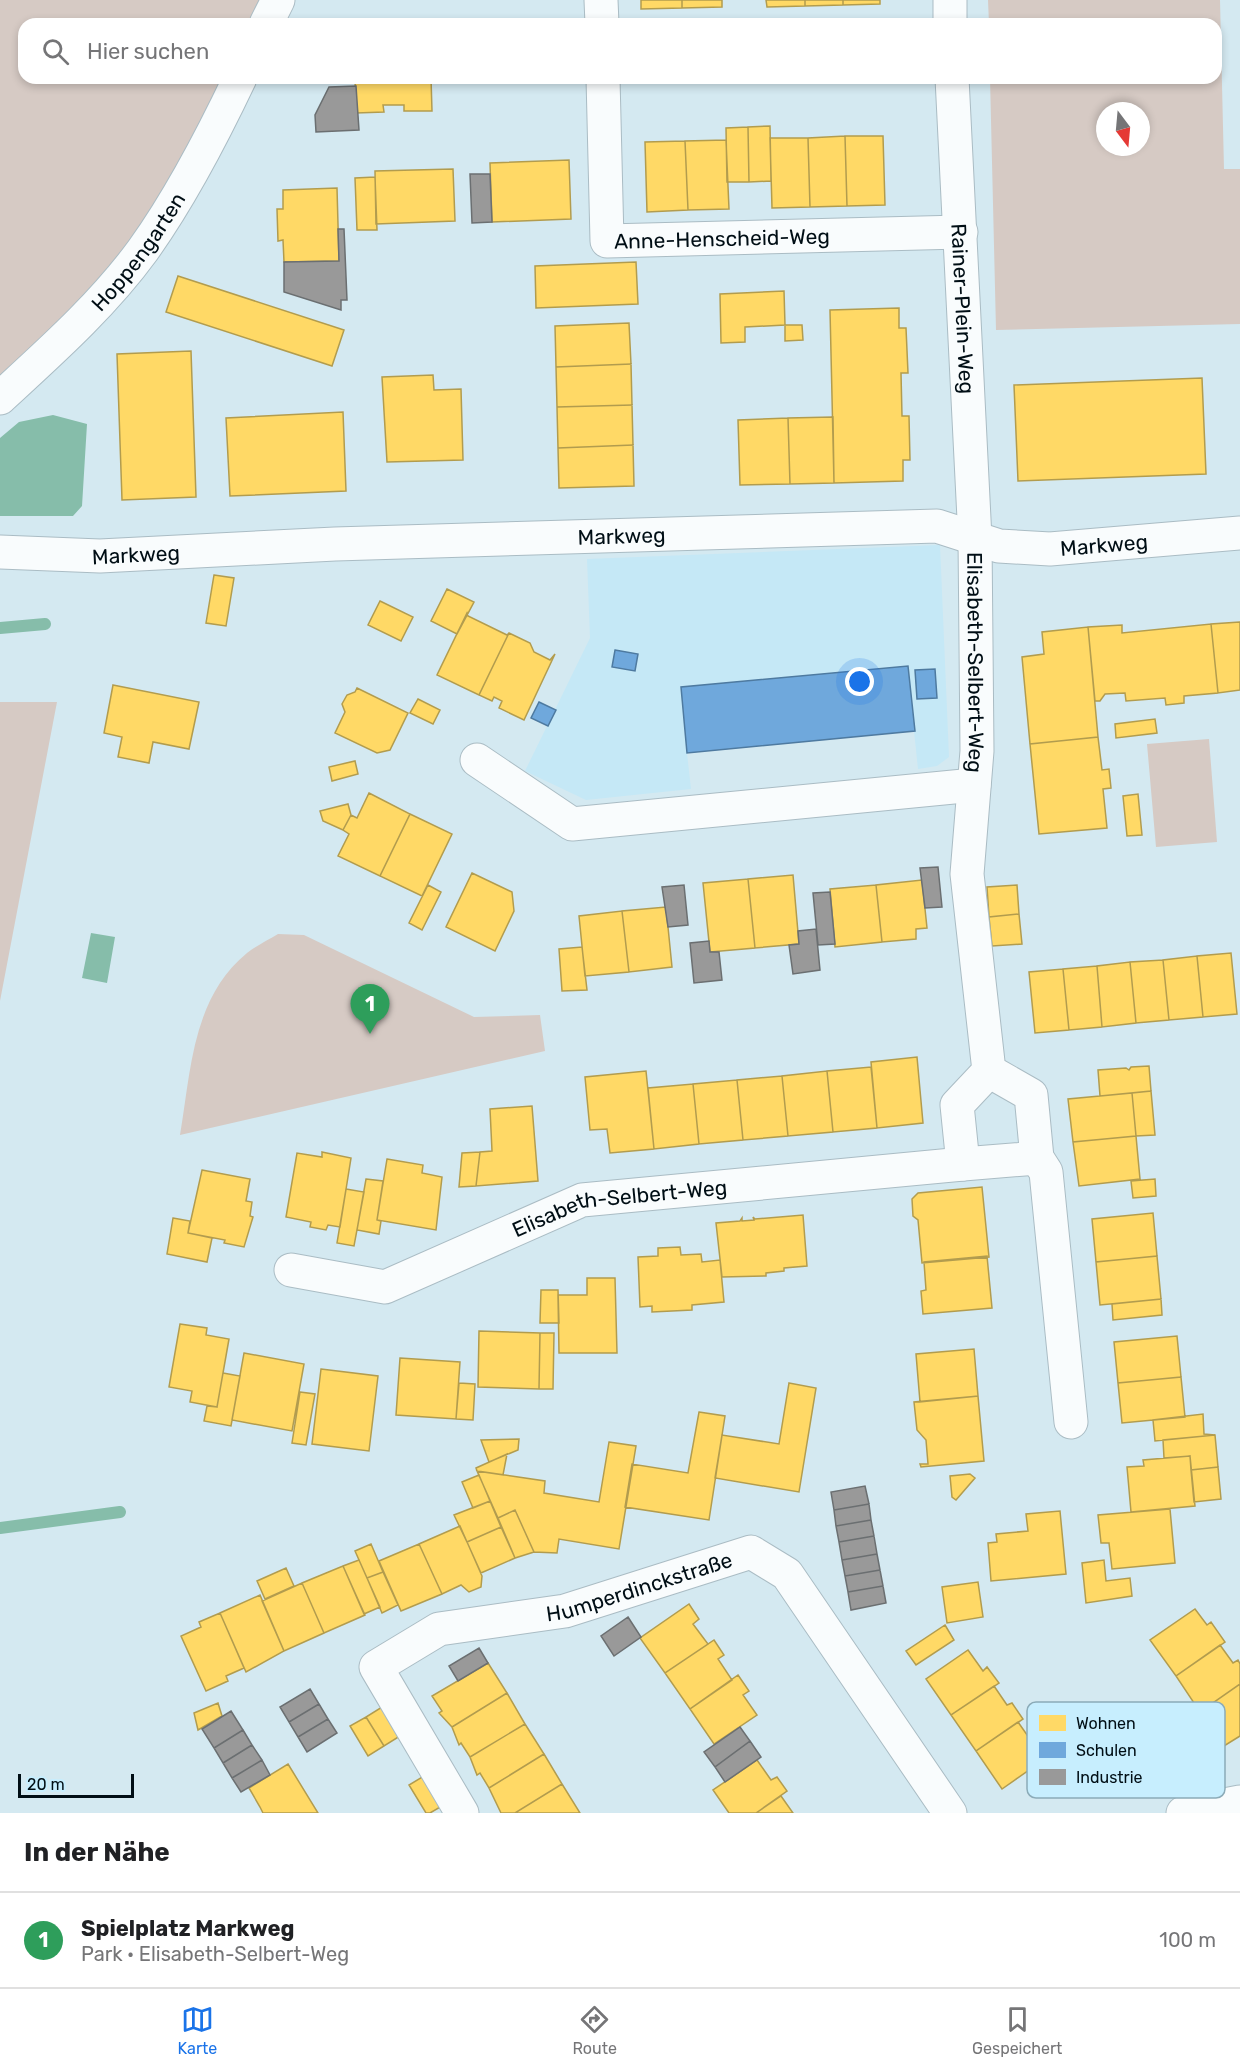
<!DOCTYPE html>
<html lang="de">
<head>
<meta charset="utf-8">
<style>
  :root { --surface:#fff; --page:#f6f6f6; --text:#202124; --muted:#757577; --line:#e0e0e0; --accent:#1a73e8 }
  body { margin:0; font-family:Rubik,sans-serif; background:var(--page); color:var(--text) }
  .compass { position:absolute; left:1096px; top:102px; width:54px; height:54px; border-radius:50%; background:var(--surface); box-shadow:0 3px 9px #0003; rotate:164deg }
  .scale { position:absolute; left:18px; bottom:15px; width:116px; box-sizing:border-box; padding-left:6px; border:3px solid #000e15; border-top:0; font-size:16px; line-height:21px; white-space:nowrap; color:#000e15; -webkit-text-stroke:4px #c7eefe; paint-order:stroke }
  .you { position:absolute; left:860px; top:682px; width:21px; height:21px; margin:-15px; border:4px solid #fff; border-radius:50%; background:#1a73e8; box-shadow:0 0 0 9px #1a73e833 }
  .badge { display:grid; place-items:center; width:39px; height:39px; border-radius:50%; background:var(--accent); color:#fff; font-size:20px; font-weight:700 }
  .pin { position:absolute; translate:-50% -50px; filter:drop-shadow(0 2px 3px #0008) }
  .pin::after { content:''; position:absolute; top:32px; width:21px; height:18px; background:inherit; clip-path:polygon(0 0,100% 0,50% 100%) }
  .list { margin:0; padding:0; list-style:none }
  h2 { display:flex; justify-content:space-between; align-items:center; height:78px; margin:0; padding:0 24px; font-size:26px }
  h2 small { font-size:20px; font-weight:400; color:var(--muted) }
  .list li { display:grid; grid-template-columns:39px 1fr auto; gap:18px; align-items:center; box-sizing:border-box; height:96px; padding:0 24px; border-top:2px solid var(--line) }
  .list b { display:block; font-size:22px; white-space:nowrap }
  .list p { margin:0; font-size:20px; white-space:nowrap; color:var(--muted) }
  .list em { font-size:20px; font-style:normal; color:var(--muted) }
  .icon { flex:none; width:33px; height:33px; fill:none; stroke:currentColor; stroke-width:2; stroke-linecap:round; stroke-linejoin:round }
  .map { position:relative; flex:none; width:1240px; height:1813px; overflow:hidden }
  .search { position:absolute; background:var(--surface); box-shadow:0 3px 9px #0003; left:18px; right:18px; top:18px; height:66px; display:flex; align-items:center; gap:15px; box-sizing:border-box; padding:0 21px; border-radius:18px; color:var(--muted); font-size:22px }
  .sheet { height:174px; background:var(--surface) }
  nav { display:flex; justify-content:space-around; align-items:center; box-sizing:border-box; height:84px; border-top:2px solid var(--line); background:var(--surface); font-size:16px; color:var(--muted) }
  nav a { display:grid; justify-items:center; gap:3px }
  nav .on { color:var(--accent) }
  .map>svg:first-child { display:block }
  .built { fill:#c5e8f6 }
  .green { fill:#d6cac4; fill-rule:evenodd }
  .water { fill:#86bdaa }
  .homes { fill:#ffd966; stroke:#b29c4e; stroke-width:1.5 }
  .schools { fill:#6fa8dc; stroke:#4e7aa0; stroke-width:1.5 }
  .industry { fill:#999; stroke:#6b6f71; stroke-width:1.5 }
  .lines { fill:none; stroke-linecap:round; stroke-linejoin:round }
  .stream { stroke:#86bdaa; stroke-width:12 }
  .minor-casing { stroke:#aabcc4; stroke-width:35 }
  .minor { stroke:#f9fcfd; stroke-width:33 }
  .labels { text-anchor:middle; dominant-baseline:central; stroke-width:6; stroke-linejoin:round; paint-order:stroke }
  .street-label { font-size:21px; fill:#000e15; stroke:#c7eefe }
  .key { fill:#c7eefe; stroke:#8babb8; stroke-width:1.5 }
  .key-label { font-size:16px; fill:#000e15 }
</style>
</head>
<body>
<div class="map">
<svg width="1240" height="1813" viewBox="0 0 1240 1813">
  <rect width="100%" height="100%" fill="#d4e9f1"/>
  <path class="built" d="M940 545 949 757 937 766 918 769 914 731 687 753 691 789 586 800 525 771 590 638 587 559Z"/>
  <path class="green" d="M0 0H264L252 24H24V78H227L136 240 61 324 0 381Z
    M988 0H1220L1224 169H1240V324L996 330 990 78H1216V24H989ZM1105 111H1141V147H1105Z
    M0 702H57L0 1001Z
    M1209 739 1217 842 1156 847 1147 744Z
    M278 934 304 935 474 1017 540 1015 545 1051 180 1135C191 1071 192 998 247 953 256 946 268 940 278 934Z"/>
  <path class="water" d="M53 415 87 424 82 506 73 516H0V438L19 422Z
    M91 933 115 937 107 983 82 978Z"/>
  <path class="homes" d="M641 0H682V8L641 9Z
    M682 0H722V7L682 8Z
    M766 0H805V6L767 7Z
    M805 0H843V5L805 6Z
    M843 0H880V4L843 5Z
    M355 78H431L432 111H404V105H383L384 112 356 113Z
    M486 78H563V80L486 82Z
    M770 126 771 181 749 182 748 127Z
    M748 127 749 182H727L726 128Z
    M845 136 847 206 810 207 808 138Z
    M845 136H883L885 205 847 206Z
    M770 138H808L810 207 772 208Z
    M726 140 729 209 688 210 685 141Z
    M685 141 688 210 647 212 645 142Z
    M569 160 571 219 492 222 490 163Z
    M453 169 455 221 376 224 375 171Z
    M375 177 377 230H357L355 178Z
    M337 188 339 261 284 262 283 240 278 241 277 209H283V190Z
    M636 262 638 304 536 308 535 266Z
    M178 276 344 330 332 366 166 312Z
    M784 291 785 325 745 327V342L721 343 720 294Z
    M899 308V328H906L908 373H901L902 416H909L910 460H903V481L834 483 830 310Z
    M629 323 631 364 556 367 555 326Z
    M785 325H802L803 340 785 341Z
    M191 351 196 497 122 500 117 354Z
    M631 364 632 405 557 407 556 367Z
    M433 375 434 390 461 389 463 460 387 462 382 377Z
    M1202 378 1206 474 1018 481 1014 385Z
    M632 405 633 445 558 448 557 407Z
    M343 412 346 491 230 496 226 418Z
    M833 417 834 483 790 484 788 418Z
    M788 418 790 484 740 485 738 420Z
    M633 445 634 486 559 488 558 448Z
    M214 575 234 578 226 626 206 623Z
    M447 589 474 602 457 634 431 621Z
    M380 601 413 617 401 641 368 625Z
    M467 613 468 616 507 635 509 633 479 695 437 675Z
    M1240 622V690L1218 693 1211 624Z
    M1211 624 1218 693 1184 696V703L1166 705 1165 698 1126 701 1125 693 1105 694 1100 701H1095L1088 627 1122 625V633Z
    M1088 627 1098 737 1030 744 1022 657 1044 654 1042 632Z
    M509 633 530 643 534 652 550 660 555 654 524 720 499 708 502 701 494 697 492 701 479 695Z
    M113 685 199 702 189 749 153 742 149 763 118 757 122 737 104 733Z
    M357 688 408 713 390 750 377 753 335 733 345 712 342 704 347 695 355 692Z
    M418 699 440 710 433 724 410 713Z
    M1155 719 1157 733 1116 738 1115 724Z
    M1098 737 1102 770 1109 769 1111 788 1103 789 1107 828 1039 834 1030 744Z
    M355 761 358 774 332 781 329 767Z
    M369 793 410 814 380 876 338 856 349 834 343 830 351 815 357 818Z
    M1138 794 1142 835 1127 836 1123 796Z
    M348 804 351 815 343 830 323 821 320 811Z
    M410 814 452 834 422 896 380 876Z
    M472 873 512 892 514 911 495 951 446 927Z
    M793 875 799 944 755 948 748 879Z
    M748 879 755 948 710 952 703 883Z
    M922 880 927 928 916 929V939L882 942 876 885Z
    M428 885 441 892 422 930 409 923Z
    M876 885 882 942 835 947 830 889Z
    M1017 885 1019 914 989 917 987 887Z
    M666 907 672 967 629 972 622 911Z
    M622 911 629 972 585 976 579 916Z
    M1019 914 1022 944 992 946 989 917Z
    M582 947 587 990 562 991 559 949Z
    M1231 953 1237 1014 1203 1017 1197 956Z
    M1197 956 1203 1017 1169 1020 1163 960Z
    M1163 960 1169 1020 1136 1023 1130 962Z
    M1130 962 1136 1023 1102 1027 1097 966Z
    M1097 966 1102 1027 1069 1030 1063 969Z
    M1063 969 1069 1030 1035 1033 1029 972Z
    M917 1057 923 1123 877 1128 871 1062Z
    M1149 1066 1151 1091 1100 1096 1098 1070 1126 1068 1129 1070 1131 1067Z
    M871 1067 877 1128 833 1132 827 1071Z
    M646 1071 654 1149 610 1153 607 1129 590 1130 585 1077Z
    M827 1071 833 1132 788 1136 782 1076Z
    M782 1076 788 1136 743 1140 737 1080Z
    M737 1080 743 1140 699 1144 693 1084Z
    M693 1084 699 1144 654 1149 648 1088Z
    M1151 1091 1155 1135 1136 1136 1132 1093Z
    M1132 1093 1136 1136 1073 1142 1068 1099Z
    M532 1106 538 1181 476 1186 480 1152 492 1151 490 1109Z
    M1136 1136 1140 1179 1079 1186 1073 1142Z
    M322 1152 351 1158 340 1227 328 1225 326 1230 310 1227 311 1222 286 1217 297 1153 322 1157Z
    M480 1152 476 1186 459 1187 462 1153Z
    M387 1159 423 1165 422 1173 442 1177 436 1230 377 1220Z
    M202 1170 250 1179 246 1201 252 1202 250 1216 253 1217 244 1247 224 1243 225 1240 188 1233Z
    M366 1179 383 1181 377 1220 381 1221 379 1234 357 1230Z
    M1155 1179 1156 1196 1133 1198 1131 1181Z
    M982 1187 989 1257 922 1263 918 1220 913 1216 912 1199 918 1193Z
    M346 1189 364 1192 354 1246 337 1243Z
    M1153 1213 1157 1256 1096 1262 1092 1219Z
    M803 1215 807 1266 784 1268V1271L766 1273V1276L722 1277 716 1223 740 1221 742 1218V1221L754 1220 753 1217 755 1219Z
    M173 1218 190 1221 188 1233 212 1238 207 1262 167 1254Z
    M680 1247 681 1255 701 1254 702 1262 720 1260 724 1302 692 1305V1310L652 1312V1306L640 1307 638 1257 658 1256V1248Z
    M987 1256 992 1308 923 1314 921 1291 926 1290 924 1262Z
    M1157 1256 1161 1299 1100 1305 1096 1262Z
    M587 1278H615L617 1353H559L558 1295H587Z
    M541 1290H558L559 1323H540Z
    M1161 1299 1162 1315 1113 1320 1112 1304Z
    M180 1324 207 1328 206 1335 229 1339 217 1407 190 1402 192 1391 169 1387Z
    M479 1331 540 1333 539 1389 478 1387Z
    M540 1333H554L553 1389H539Z
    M1177 1336 1181 1377 1118 1383 1114 1342Z
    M974 1349 978 1396 920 1402 916 1354Z
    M244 1353 304 1364 292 1431 232 1420Z
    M400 1358 460 1362 456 1419 396 1415Z
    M321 1369 378 1376 369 1451 312 1444Z
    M223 1373 240 1376 231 1426 204 1421 207 1406 217 1407Z
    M1181 1377 1185 1417 1122 1423 1118 1383Z
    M459 1383 475 1384 473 1420 456 1419Z
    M789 1383 816 1388 799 1492 715 1478 722 1435 779 1444Z
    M300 1392 315 1394 306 1445 292 1443Z
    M978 1396 984 1461 921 1467 920 1464H928L926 1440 917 1430 914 1402Z
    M699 1412 725 1416 709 1520 625 1507 632 1464 688 1473Z
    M1203 1414 1204 1434 1215 1435 1155 1441 1153 1420Z
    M1215 1435 1218 1467 1191 1470 1190 1456 1164 1458 1163 1440Z
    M519 1439 518 1450 489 1462 481 1440Z
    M609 1442 636 1446 619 1549 559 1539 557 1553 534 1552 515 1510 498 1518 477 1471 545 1481 544 1493 599 1502Z
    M507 1454 503 1475 477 1471 476 1468Z
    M1190 1456 1195 1506 1131 1512 1127 1467 1144 1466 1143 1460Z
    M1218 1467 1221 1499 1194 1502 1191 1470Z
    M970 1474 975 1478 956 1500 952 1497 950 1476Z
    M479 1475 490 1501 473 1508 462 1482Z
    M490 1501 501 1527 467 1542 454 1515Z
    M1170 1509 1175 1563 1112 1569 1109 1543H1101L1098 1515Z
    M515 1510 534 1552 515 1558 498 1518Z
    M1060 1511 1066 1574 991 1581 988 1543 997 1542 996 1534 1028 1531 1026 1514Z
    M460 1526 482 1576 481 1587 469 1592 461 1585 442 1594 419 1544Z
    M501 1527 515 1558 481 1573 467 1542Z
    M371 1544 383 1572 367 1578 355 1551Z
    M419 1544 442 1594 401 1611 379 1561Z
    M359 1560 380 1607 364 1614 343 1566Z
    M1104 1560 1106 1581 1130 1578 1132 1596 1086 1603 1082 1563Z
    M343 1566 365 1615 324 1633 302 1583Z
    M286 1568 294 1586 265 1599 257 1581Z
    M383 1572 398 1605 382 1613 367 1578Z
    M978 1582 983 1617 947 1623 942 1587Z
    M302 1583 324 1633 284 1651 262 1601Z
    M260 1595 284 1651 246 1672 220 1613Z
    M689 1604 699 1619 693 1624 708 1644 665 1673 640 1638Z
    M1195 1609 1207 1625 1211 1622 1225 1642 1176 1676 1150 1640Z
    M220 1613 244 1668 226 1676 228 1681 206 1691 181 1636 201 1627 199 1622Z
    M945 1625 954 1640 916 1665 906 1651Z
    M714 1640 724 1655 718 1659 732 1680 690 1709 665 1673Z
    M1220 1645 1233 1663 1238 1660 1240 1664V1684L1200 1712 1176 1676Z
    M968 1650 983 1671 987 1667 999 1683 951 1715 926 1679Z
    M488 1663 507 1693 452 1727 439 1713 442 1711 432 1696Z
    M738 1675 749 1691 743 1695 757 1715 714 1744 690 1709Z
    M1240 1684V1736L1224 1746 1200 1712Z
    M994 1686 1007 1705 1012 1703 1023 1719 976 1751 951 1715Z
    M507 1693 525 1724 470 1757 461 1743 459 1745 452 1727Z
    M218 1703 222 1716 198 1730 194 1713Z
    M382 1707 400 1736 384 1746 366 1717Z
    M366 1717 384 1746 368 1756 350 1726Z
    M1018 1722 1032 1742 1037 1739 1049 1756 1002 1789 976 1751Z
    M525 1724 544 1754 489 1788 480 1773 477 1775 470 1757Z
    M544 1754 562 1784 515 1813H501L489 1788Z
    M757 1760 771 1780 777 1777 787 1791 756 1813H729L713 1790Z
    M288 1764 318 1813H263L260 1807 249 1788Z
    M424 1776 442 1806 430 1813H426L409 1785Z
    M562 1784 580 1813H515Z
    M781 1796 793 1813H756Z"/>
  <path class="schools" d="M615 650 638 654 635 671 612 667Z
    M908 666 915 731 687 753 681 687Z
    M935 669 937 698 917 699 915 670Z
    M539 702 556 710 548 726 531 718Z"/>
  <path class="industry" d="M448 78H486V81L448 82Z
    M356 86 359 130 316 132 315 115 329 87Z
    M470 174H490L492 222 472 223Z
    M338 229H344L347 300H341V310L284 292V262L339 261Z
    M938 867 942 907 925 908 920 868Z
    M684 885 688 925 668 927 662 887Z
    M830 892 835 944 818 945 813 893Z
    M816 929 820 970 793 974 789 945 799 944 798 931Z
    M709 941 710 952H719L722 980 694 983 690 943Z
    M865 1486 869 1504 834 1510 831 1492Z
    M869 1504 871 1520 836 1526 834 1510Z
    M871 1520 874 1536 839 1542 836 1526Z
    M874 1536 877 1554 842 1560 839 1542Z
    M877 1554 880 1570 845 1576 842 1560Z
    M880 1570 883 1586 848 1592 845 1576Z
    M883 1586 886 1603 851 1610 848 1592Z
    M628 1617 641 1637 614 1656 601 1636Z
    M479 1648 488 1663 458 1681 449 1666Z
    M310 1689 319 1704 289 1722 280 1707Z
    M319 1704 328 1719 298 1737 289 1722Z
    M231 1711 243 1730 214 1748 202 1729Z
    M328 1719 337 1733 307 1752 298 1737Z
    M740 1727 750 1741 715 1767 704 1752Z
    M243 1730 252 1745 223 1763 214 1748Z
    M750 1741 761 1757 725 1782 715 1767Z
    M252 1745 262 1760 232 1778 223 1763Z
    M262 1760 270 1775 241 1792 232 1778Z"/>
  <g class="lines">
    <path class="stream" d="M0 628 45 624
      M0 1528 120 1512"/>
    <g class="minor-casing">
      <g id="minor">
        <path d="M601 0 602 24"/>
        <path d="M266 24 278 0"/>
        <path d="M950 24V0"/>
        <path id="s1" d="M603 78 607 241 961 232"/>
        <path id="s2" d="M952 78 975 539 977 751 967 874 989 1071 957 1105 963 1164 1037 1158 1031 1095 989 1071"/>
        <path id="s3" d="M0 398C50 352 103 305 143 250 181 197 212 137 240 78"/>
        <path id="s4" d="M0 552 100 556 335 544 937 526 999 546 1050 549 1240 533"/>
        <path d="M477 760 572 824 974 785"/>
        <path d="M1037 1158 1046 1172 1071 1422"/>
        <path id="s5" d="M291 1270 385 1287 582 1200 963 1164"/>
        <path id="s6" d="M462 1813 376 1667 439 1629 565 1611 751 1552 787 1574 950 1813"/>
        <path d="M1183 1813 1240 1802"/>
      </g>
    </g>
    <use href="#minor" class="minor"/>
  </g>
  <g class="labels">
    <g class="street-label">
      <text stroke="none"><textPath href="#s1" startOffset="278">Anne-Henscheid-Weg</textPath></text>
      <text stroke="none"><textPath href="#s3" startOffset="202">Hoppengarten</textPath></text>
      <text stroke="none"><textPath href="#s2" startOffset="231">Rainer-Plein-Weg</textPath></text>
      <text stroke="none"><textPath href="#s4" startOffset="622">Markweg</textPath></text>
      <text stroke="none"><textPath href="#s4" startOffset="1108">Markweg</textPath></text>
      <text stroke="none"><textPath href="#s4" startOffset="136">Markweg</textPath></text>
      <text stroke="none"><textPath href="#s2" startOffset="585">Elisabeth-Selbert-Weg</textPath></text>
      <text stroke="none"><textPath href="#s5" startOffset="346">Elisabeth-Selbert-Weg</textPath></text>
      <text stroke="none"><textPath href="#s6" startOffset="448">Humperdinckstraße</textPath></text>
    </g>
  </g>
  <rect x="1027" y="1702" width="198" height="96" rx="9" class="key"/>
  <rect x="1039" y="1715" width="27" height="16" fill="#ffd966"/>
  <rect x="1039" y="1742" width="27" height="16" fill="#6fa8dc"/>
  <rect x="1039" y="1769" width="27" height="16" fill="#999"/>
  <g class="key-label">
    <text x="1076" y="1729">Wohnen</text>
    <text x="1076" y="1756">Schulen</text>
    <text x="1076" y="1783">Industrie</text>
  </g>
</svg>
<svg class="compass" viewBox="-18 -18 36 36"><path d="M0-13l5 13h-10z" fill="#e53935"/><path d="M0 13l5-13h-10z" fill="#757577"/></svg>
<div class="scale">20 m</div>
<div class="you"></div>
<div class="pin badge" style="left:370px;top:1034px;background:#2e9e5b">1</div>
<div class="search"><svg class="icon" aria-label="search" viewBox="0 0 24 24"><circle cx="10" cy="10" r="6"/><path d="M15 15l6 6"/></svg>Hier suchen</div>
</div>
<section class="sheet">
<h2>In der Nähe<small></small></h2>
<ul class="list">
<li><span class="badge" style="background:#2e9e5b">1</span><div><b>Spielplatz Markweg</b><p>Park · Elisabeth-Selbert-Weg</p></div><em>100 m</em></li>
</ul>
</section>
<nav>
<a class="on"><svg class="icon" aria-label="map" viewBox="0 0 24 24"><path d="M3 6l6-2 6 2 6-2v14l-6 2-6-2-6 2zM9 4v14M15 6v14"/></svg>Karte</a>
<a><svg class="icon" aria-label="directions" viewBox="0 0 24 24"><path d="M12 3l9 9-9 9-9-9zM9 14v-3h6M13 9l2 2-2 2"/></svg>Route</a>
<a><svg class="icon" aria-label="saved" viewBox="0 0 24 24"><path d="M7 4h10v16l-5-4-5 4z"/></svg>Gespeichert</a>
</nav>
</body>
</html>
